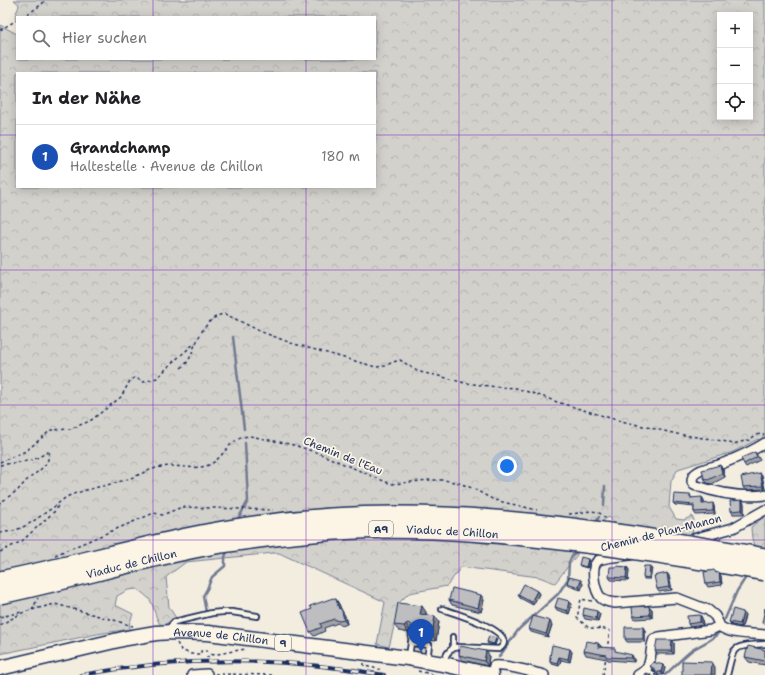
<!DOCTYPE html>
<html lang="de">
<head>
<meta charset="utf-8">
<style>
  :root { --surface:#fff; --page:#f2f2f2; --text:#202124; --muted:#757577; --line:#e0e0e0; --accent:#1f6fb2 }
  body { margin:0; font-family:"Shantell Sans",sans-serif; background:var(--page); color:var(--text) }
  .controls { position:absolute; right:12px; top:12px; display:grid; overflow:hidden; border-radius:0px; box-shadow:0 2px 10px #0003 }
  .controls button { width:36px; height:36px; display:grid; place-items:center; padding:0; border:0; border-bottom:1px solid var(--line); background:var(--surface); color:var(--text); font:20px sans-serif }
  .you { position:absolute; left:507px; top:466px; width:14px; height:14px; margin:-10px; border:3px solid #fff; border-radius:50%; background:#1a73e8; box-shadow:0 0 0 6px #1a73e833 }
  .badge { display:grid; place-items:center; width:26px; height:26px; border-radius:50%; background:var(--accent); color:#fff; font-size:13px; font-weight:700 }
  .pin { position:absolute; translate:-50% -33px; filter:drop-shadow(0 1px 2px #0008) }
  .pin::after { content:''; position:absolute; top:21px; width:14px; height:12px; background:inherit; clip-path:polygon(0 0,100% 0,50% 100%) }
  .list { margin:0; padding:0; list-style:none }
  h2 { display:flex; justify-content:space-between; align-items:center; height:52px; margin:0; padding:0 16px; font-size:17px }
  h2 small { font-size:13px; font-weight:400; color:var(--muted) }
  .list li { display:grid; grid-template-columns:26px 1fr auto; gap:12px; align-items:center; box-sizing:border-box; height:64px; padding:0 16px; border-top:1px solid var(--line) }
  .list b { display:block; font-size:15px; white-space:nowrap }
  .list p { margin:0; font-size:13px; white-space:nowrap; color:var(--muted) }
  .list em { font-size:13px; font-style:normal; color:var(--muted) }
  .icon { flex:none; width:22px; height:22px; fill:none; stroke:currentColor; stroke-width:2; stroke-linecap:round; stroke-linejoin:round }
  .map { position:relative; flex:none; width:765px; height:675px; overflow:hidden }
  .search { position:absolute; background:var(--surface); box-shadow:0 2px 10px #0003; left:16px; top:16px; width:360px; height:44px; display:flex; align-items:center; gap:10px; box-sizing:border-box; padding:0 14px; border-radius:0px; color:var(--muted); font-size:15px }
  .panel { position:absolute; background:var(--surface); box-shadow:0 2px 10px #0003; left:16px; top:72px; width:360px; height:116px; border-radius:0px }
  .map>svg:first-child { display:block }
  .forest { fill:url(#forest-crowns); stroke:#778095; fill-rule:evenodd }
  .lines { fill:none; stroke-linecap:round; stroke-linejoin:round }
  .stream { stroke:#707a91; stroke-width:2.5 }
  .lane-casing { stroke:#1b2f5e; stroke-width:8 }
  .street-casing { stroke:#1b2f5e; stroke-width:12 }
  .primary-casing { stroke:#1b2f5e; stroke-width:17 }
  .path { stroke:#1b2f5e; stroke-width:1.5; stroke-dasharray:3 3; stroke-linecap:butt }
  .lane { stroke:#fcf5e5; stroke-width:4.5 }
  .street { stroke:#fcf5e5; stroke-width:9 }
  .primary { stroke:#fcf5e5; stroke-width:14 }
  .rail-casing { stroke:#1b2f5e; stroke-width:4 }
  .rail { stroke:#fcf5e5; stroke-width:2.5; stroke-dasharray:8; stroke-linecap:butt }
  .highway-bridge-casing { stroke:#1b2f5e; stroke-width:20; stroke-linecap:butt }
  .highway-bridge { stroke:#fcf5e5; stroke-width:17 }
  .wall { fill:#a3a3a5; stroke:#1b2f5e }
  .shaded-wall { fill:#858586; stroke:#1b2f5e }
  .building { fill:#bebec0; stroke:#1b2f5e }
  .grid { fill:none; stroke:#7b2cbf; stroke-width:1; stroke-opacity:0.55 }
  .labels { text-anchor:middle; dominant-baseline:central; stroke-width:3.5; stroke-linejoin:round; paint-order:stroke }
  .shield { fill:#fcf5e5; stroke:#5e6a86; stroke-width:1 }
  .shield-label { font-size:10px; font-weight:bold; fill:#1b2f5e }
  .street-label { font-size:11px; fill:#1b2f5e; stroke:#fcf5e5 }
</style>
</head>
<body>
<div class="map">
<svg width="765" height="675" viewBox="0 0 765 675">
  <defs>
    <pattern id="forest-crowns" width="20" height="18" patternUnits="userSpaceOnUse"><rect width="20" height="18" fill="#d3d1cc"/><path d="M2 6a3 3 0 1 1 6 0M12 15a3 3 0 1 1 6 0" fill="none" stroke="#b5b4b2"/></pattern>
  </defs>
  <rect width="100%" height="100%" fill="#f3ede0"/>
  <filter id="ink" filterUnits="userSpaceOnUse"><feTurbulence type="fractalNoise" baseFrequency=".025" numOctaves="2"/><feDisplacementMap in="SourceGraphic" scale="8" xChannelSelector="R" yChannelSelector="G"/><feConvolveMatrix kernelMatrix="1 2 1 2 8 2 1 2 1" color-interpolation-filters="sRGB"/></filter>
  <g filter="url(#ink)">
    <path class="forest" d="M14 0H765V446L758 439 733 452 678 469 671 481 669 507 676 519 684 520 692 516 694 520 693 524 692 537 675 535 614 523 609 517 574 538 577 555 555 583 539 577 461 567 447 586 409 593 400 602 389 647 377 644 385 602 279 553H274L186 562 166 577 169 607 176 618 162 626C155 620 155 608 150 600 147 596 141 592 137 589L128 590 117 596 115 605 133 614 129 625 130 629 97 634 0 654V25L17 34V59H375V17H17V20L15 16C16 11 19 9 19 4ZM720 15H750V117H720ZM17 73H375V187H17Z
      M765 516V559C753 546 752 545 751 527Z"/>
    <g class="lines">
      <path class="stream" d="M233 337 244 429
        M604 505 605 486
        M237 521 248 501 245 443
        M595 524 599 517
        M206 612 203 596 207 589 212 577 225 566V557L228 549
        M725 619 737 591 748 574
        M499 657 519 629 558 594 568 579 569 562 573 554 580 551
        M665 675C674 667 682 658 691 651 700 644 713 641 719 632"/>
      <g class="lane-casing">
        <path id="lane" d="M442 609C451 612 523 633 499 649L457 647C448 650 446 654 444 663
          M168 629 174 622 212 613 223 612H232L257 616
          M453 637V648
          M411 643 412 633
          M409 656 411 643 429 645 427 660
          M645 670 655 675
          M727 675C729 668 731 656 734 651 739 644 757 645 765 644"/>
      </g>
      <g class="street-casing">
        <path id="street" d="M765 443C751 452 734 459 719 465 712 467 701 468 695 474 692 476 692 479 692 482L694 485C717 493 741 498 765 495
          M689 540 733 528 765 510
          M630 555C622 556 605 557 599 560 589 566 595 591 601 598 605 602 610 602 615 603L677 598 708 610 715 616 719 624 717 627 711 630 659 637 654 639C648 653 655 666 638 675
          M719 626C732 635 749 633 765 635
          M192 675 207 674
          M491 675 494 666C507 664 531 672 544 675"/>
      </g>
      <g class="primary-casing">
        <g id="primary">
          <path id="s1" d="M0 668 127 638 156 633 172 632 208 633 408 658 443 664 491 675"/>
        </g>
      </g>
      <path class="path" d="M22 17 37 8 46 0
        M0 30 17 20
        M181 368C192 360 191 352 197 341 202 330 211 315 225 314L262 332 291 343 376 367 385 366 393 362 400 360 405 363 417 371 424 373 435 375 465 383 497 387 516 388 544 397 557 402 617 420 677 434 723 441 733 444 749 440 756 435 761 434 764 435
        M0 462 26 451 51 430 70 429 90 421 121 397 131 379C136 377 139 380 144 382L157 378 173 362 195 343
        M0 465 33 460 50 451 47 463 40 470 26 481 18 490 0 503
        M569 514C583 514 596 505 606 519
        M0 533C7 532 14 531 21 528 32 523 43 514 54 507 59 503 65 497 71 495 89 488 107 486 124 480 137 477 148 469 161 467 176 464 192 470 206 466 225 460 226 438 250 436L294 445 318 453 386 482 393 484 429 480H444L459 483 472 488 494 500 537 510
        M0 552 22 541 56 510 59 503
        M55 555 154 513 162 515 182 507 273 510
        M592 601 581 599 577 618 589 628 607 629 610 631 607 649
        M32 610 38 598
        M0 617 22 612
        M0 625 24 612 55 604 117 621 129 625 133 626
        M177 643 181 650 191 654H201V651H207L212 655
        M207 658V657L212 655 245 649
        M364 663V666L379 669V670
        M418 671 436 675
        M215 674 273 675
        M603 675 606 657"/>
      <use href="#lane" class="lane"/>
      <use href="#street" class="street"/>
      <use href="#primary" class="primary"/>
      <g class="rail-casing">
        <path id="rail" d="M81 675C182 656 283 657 384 675"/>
      </g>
      <use href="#rail" class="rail"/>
      <g class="highway-bridge-casing">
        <g id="highway-bridge">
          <path d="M0 580C90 562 178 534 270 523 390 507 511 517 631 535 676 542 720 549 765 557"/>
          <path id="s2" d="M0 595C72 580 143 558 216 545 248 540 280 536 313 533 393 525 474 531 553 540 624 548 695 559 765 572"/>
        </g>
      </g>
      <use href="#highway-bridge" class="highway-bridge"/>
    </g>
    <path class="wall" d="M755 452 760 460 746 467 744 464Z
      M720 465 723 470 725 477 712 484 707 483 704 478Z
      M762 476 765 489 745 490 743 487Z
      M690 495 692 498 704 500V504L714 506 715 514 696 515 694 512V507L675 505 673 503Z
      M742 500 744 504V514H733L731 511Z
      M588 559 589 561 587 568 580 566 579 565Z
      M616 567H627L629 570 628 581 611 580 609 577Z
      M652 568 650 579H644L643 577Z
      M667 573 669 576 672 590 659 592 657 589Z
      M717 573 721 576 722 585 708 587 706 584Z
      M567 583 583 584 581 590 569 586Z
      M537 591 539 594 533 605 520 598 518 595Z
      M449 600H484L481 612 452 605Z
      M569 601 572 604 569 614 557 610 555 607Z
      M339 604 341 609 345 616 347 624 342 626 338 623 324 628 325 631 314 636 310 632Z
      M649 606 652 609V618L635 619 633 616Z
      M426 612V614L439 622 436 641 416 638 412 632V629L410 630 408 633 399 631 394 625Z
      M600 614 598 621 585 619 583 615Z
      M700 615 702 618 703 625 690 627 688 624Z
      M745 615 742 627 732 625 729 622Z
      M552 625 548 637 531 632 529 629Z
      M643 627 645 631V642H627L625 639Z
      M497 639 495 645 488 644 487 642Z
      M672 640 674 643V654H657L655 651Z
      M601 646V647L618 652 634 659V662L608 660 607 659 586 655 584 651Z
      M765 650V665L749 662 745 657Z
      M572 652 570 662 561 660 559 666 552 664 550 661V657Z
      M459 655H489L488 666 462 660Z
      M663 665 665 668 663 675H654L656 674V671L653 670 650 666Z"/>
    <path class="shaded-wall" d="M720 465 723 470 725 477 722 473Z
      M760 473 762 476 765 489 763 486Z
      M702 497 704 500V507L702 504Z
      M742 500 744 504V514L742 510Z
      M713 503 714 506 715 514 713 511Z
      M588 559 589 561 587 568 586 567Z
      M650 566 652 568 650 579 649 578Z
      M627 567 629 570 628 581 626 578Z
      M719 572 721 576 722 585 720 582Z
      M667 573 669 576 672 590 669 587Z
      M581 580 583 584 581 590 579 587Z
      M537 591 539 594 533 605 531 602Z
      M481 595 484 600 481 612 478 608Z
      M336 599 339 604 341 609 345 616 347 624 344 620 339 609Z
      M569 601 572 604 569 614 567 611Z
      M422 606 426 612 425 620 420 614Z
      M649 606 652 609V618L650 615Z
      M597 611 600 614 598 621 596 618Z
      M743 612 745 615 742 627 740 624Z
      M700 615 702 618 703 625 700 622Z
      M435 616 439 622 436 641 432 634Z
      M550 621 552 625 548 637 546 634Z
      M406 624 410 630 408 633 404 626Z
      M643 627 645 631V642L643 639Z
      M496 638 497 639 495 645 494 644Z
      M672 640 674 643V654L671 651Z
      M598 643 601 646 600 651 598 647Z
      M570 649 572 652 570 662 568 659Z
      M486 651 489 655 488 666 484 661Z
      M632 655 634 659V662L631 658Z
      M559 657 561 660 559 666 557 663Z
      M712 662 715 667V675H711Z
      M663 665 665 668 663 675 661 672Z"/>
    <path class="building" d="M755 452 757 457 744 464 741 458Z
      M720 465 722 473 708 480 704 478 702 470Z
      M760 473 763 486 743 487 741 477Z
      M674 494 690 495V498L702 497V504L713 503V511L694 512V505L673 503Z
      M742 500V510L731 511 730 501Z
      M581 557 588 559 586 567 579 565Z
      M616 566 627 567 626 578 609 577 610 567H616Z
      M644 566H650L649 578 643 577Z
      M714 570 715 571 716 573 719 572 720 582 706 584 704 572Z
      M667 573 669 587 657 589 654 576Z
      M569 577 581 580 579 587 567 583Z
      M524 584 537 591 531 602 518 595Z
      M452 588 481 595 478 608 449 600Z
      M333 598 336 599 339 609 340 608 342 611 344 620 339 621 334 619 320 624 322 627 310 632 302 613 312 609 310 606Z
      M558 598 569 601 567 611 555 607Z
      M398 603 422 606 420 614 435 616 432 634 412 632 413 628 411 627V625L408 623 406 624 404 626 394 625Z
      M649 606 650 615 633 616 632 607Z
      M584 608 597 611 596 618 583 615Z
      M765 608V624L762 623Z
      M733 609 743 612 740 624 729 622Z
      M700 615V622L688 624 687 616Z
      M533 616 550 621 546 634 529 629Z
      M625 627H643V639H625Z
      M489 636 496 638 494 644 487 642Z
      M657 640H672L671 651H655Z
      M586 641 598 643V647L615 648V651L632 655 631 658 606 657V655L584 651Z
      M552 645 570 649 568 659 559 657 557 663 550 661 551 657H550Z
      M460 646 486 651 484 661 459 655Z
      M748 646 765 650V661L745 657Z
      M682 661 712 662 711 675H682Z
      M653 662 663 665 661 672H658L657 675H654L656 674V670L650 666Z
      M645 673 647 674V673L651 675H644Z"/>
  </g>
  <path class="grid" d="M153 0V17M306 0V17M459 0V675M612 0V675M153 59V73M306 59V73M0 135H17M375 135H765M153 187V675M306 187V675M0 270H765M0 405H765M0 540H765"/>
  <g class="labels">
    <g class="shield">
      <rect x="369" y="521" width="24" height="16" rx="3"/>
      <rect x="275" y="635" width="16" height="16" rx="3"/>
    </g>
    <g class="shield-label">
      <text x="381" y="529">A9</text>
      <text x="283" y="643">9</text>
    </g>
    <g class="street-label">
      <text transform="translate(343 456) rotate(22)">Chemin de l'Eau</text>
      <text stroke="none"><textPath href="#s2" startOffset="459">Viaduc de Chillon</textPath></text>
      <text transform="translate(661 533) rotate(-14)">Chemin de Plan-Manon</text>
      <text stroke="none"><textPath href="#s2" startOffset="135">Viaduc de Chillon</textPath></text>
      <text stroke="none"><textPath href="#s1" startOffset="225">Avenue de Chillon</textPath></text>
    </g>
  </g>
</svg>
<div class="controls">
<button>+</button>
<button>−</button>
<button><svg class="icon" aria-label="locate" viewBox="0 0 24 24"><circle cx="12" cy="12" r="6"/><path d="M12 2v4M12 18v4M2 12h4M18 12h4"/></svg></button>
</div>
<div class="you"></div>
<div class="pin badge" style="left:421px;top:652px;background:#1a4fb4">1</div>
<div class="search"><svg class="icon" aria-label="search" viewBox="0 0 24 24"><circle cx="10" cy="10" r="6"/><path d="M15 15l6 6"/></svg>Hier suchen</div>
<section class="panel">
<h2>In der Nähe<small></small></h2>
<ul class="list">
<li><span class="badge" style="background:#1a4fb4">1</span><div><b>Grandchamp</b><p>Haltestelle · Avenue de Chillon</p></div><em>180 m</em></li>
</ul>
</section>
</div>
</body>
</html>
